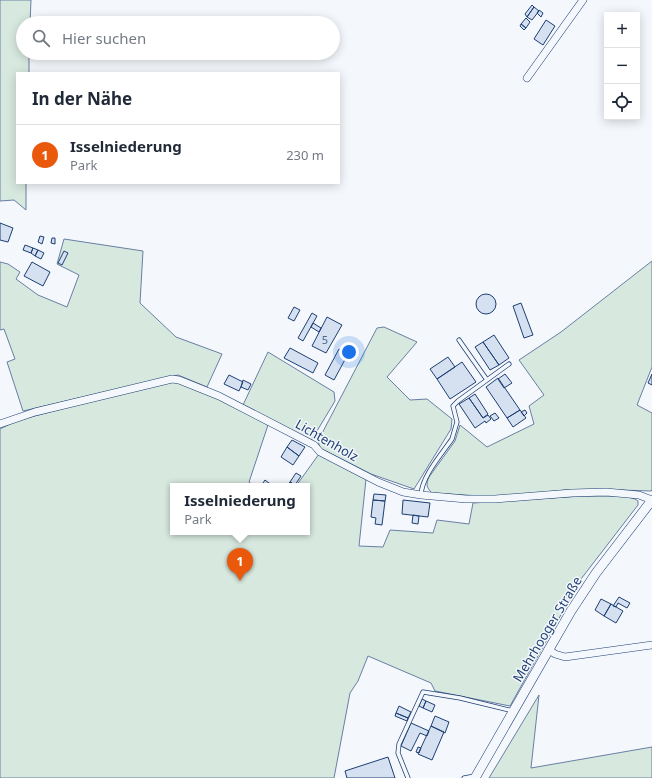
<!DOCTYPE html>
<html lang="de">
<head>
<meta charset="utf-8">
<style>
  :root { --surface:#fff; --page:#f6f6f7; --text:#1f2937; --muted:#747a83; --line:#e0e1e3; --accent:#ea580c }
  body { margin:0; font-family:"Noto Sans",sans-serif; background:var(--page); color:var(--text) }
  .controls { position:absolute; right:12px; top:12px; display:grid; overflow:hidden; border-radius:0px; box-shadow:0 2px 10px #0003 }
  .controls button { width:36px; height:36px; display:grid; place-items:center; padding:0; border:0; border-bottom:1px solid var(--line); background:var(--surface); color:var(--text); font:20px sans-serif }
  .you { position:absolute; left:349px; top:352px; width:14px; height:14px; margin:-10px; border:3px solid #fff; border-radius:50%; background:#1a73e8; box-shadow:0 0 0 6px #1a73e833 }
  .badge { display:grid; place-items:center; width:26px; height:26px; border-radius:50%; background:var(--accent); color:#fff; font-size:13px; font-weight:700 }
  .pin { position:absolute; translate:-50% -33px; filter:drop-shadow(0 1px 2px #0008) }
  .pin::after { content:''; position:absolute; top:21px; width:14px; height:12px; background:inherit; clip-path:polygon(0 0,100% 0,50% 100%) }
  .popup { position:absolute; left:170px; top:483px; width:140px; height:52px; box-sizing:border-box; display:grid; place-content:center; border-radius:0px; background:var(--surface); filter:drop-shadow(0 1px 3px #0005); font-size:13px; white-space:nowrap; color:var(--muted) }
  .popup b { font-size:15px; color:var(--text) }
  .popup::after { content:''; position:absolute; left:50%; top:100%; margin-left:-8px; border:8px solid transparent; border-top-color:var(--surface) }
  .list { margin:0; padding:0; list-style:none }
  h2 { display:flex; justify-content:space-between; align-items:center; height:52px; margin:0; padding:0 16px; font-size:17px }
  h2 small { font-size:13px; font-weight:400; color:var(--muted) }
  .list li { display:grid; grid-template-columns:26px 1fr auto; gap:12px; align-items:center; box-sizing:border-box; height:60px; padding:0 16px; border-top:1px solid var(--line) }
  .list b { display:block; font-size:15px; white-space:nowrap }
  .list p { margin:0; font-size:13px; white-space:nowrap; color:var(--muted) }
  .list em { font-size:13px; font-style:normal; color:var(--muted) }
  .icon { flex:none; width:22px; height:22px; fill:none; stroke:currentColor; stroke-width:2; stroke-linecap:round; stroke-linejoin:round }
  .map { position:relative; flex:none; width:652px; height:778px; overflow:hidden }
  .search { position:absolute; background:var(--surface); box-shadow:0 2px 10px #0003; left:16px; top:16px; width:324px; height:44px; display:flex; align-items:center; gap:10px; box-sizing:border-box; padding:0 14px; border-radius:22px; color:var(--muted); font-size:15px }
  .panel { position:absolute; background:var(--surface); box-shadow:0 2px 10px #0003; left:16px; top:72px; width:324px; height:112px; border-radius:0px }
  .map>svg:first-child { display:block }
  .green { fill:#d7e8df; stroke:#687fa3 }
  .building { fill:#d5e0f0; stroke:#1d3f73 }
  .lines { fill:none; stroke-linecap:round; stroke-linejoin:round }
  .service-casing { stroke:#1d3f73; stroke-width:5 }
  .minor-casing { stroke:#1d3f73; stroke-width:8 }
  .secondary-casing { stroke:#1d3f73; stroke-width:10 }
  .service { stroke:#f4f7fb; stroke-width:3.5 }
  .minor { stroke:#f4f7fb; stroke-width:7 }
  .secondary { stroke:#f4f7fb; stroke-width:9 }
  .labels { text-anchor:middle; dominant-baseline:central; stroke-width:3; stroke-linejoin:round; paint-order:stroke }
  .number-label { font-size:11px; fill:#4b6792 }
  .street-label { font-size:13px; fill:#1d3f73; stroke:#f4f7fb }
</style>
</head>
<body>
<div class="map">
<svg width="652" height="778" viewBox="0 0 652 778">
  <rect width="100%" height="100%" fill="#f4f7fb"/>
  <path class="green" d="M0 0H31L30 23H23V53H29V73H17V183H26V210L14 200 0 201Z
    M64 239 143 251 140 303 176 337 222 354 207 387 178 375 23 411 7 362 15 359 4 329 0 330V262L8 264 20 272 16 279 38 295 67 307 79 275 57 264Z
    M652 261V367L637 405 652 413V490L651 491 620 490H566L497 497 432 493C426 487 426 484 429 477L455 441 460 425 487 447 534 424 529 406 544 395 519 360 561 332Z
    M384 327 417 342 387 377 410 400 427 399 452 419 451 429 414 489 371 474 320 448 318 441 377 328Z
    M268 352 334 392 335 401 311 441 243 405Z
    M176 382 228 403 268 425 249 482 254 486H173V532H307V486H296L319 454 366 479 359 546 383 547 390 530 433 533 437 520 469 524 473 503 583 496H625L635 499 638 501V505L581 579 510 706 435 691 431 683 368 656 358 681 350 693 334 778H0V429L16 421 72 406 166 383Z
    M539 695 531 768 652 747V778H489Z"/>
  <path class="building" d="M532 5 534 7 527 17 525 14Z
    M534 7 539 11 532 20 527 17Z
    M539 10 543 13 541 17 537 13Z
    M526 18 530 22 526 28 521 24Z
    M546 20 555 26 543 45 534 39Z
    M521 24 526 28 524 30 520 26Z
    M0 223 13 228 8 242 0 240Z
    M40 236 44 237 42 244 38 242Z
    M52 238H55V244L51 243Z
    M25 245 33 248 31 253 23 250Z
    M33 248 38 250 35 256 31 253Z
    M38 250 44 253 41 259 35 256Z
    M64 251 68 253 62 265 58 263Z
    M32 262 50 272 43 286 24 276Z
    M476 304a10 10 0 1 1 20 0a10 10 0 1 1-20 0Z
    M521 303 533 335 524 338 513 306Z
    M294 307 300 310 294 321 288 318Z
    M312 313 317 316 303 341 298 338Z
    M327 317 342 325 326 353 312 346Z
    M313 323 321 328 319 332 311 327Z
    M494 335 509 358 499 365 483 342Z
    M483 342 499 365 490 370 475 347Z
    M290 348 318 363 313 373 284 358Z
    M339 349 348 354 334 380 325 375Z
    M448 357 455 367 437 379 430 369Z
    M462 362 476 382 450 399 437 379Z
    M505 374 512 383 504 388 498 379Z
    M652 374V385L648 383Z
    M229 375 243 382 239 391 224 384Z
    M498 378 520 410 507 418 486 387Z
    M243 380 251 384 248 390 241 387Z
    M475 394 488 414 483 418 469 398Z
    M469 398 483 418 488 415 491 419 486 423 485 421 475 428 459 404Z
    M520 410 526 418 513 427 507 418Z
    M525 410 527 413 524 416 521 412Z
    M495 413 499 418 494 421 490 416Z
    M292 440 305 447 299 456 287 447Z
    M287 447 299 456 293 465 281 457Z
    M296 473 301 476 295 485 290 482Z
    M265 480 273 486H261Z
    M290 482 295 485 294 486H287Z
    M374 494 386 495 385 501 373 500Z
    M373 500 385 501 382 525 375 524 376 518 371 517Z
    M403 500 430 503 428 517 402 514Z
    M413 515 419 516 418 524 412 523Z
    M619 597 630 603 627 608 618 603 616 607 613 606Z
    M601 599 611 604 604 616 595 610Z
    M611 604 623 611 616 623 604 616Z
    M422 699 426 701 423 708 419 706Z
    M426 701 435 705 432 712 423 708Z
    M399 706 411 712 408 718 396 713Z
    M396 713 408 718 407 721 395 716Z
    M435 716 449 722 445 733 431 726Z
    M411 723 429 731 427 736 420 733 411 751 401 746Z
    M431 726 444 732 432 760 418 754Z
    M418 747 421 748 419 753 416 752Z
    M388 757 395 778H347L345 771Z"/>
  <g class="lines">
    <g class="service-casing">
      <path id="service" d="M459 340 487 380
        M421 495C422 476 441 455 452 439L457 422 453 406 458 401 509 364
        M408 778 398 753 399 744 423 692 460 698 513 711
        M464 778 475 776"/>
    </g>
    <g class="minor-casing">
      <path id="minor" d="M527 78 583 0
        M0 424 35 412 172 379 179 380 219 396 314 445 320 452 378 482 403 492 421 495 466 499H495L572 493 606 492 639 495 652 500
        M548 649 555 654 565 657 652 645"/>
    </g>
    <g class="secondary-casing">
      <path id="secondary" d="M475 778 571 611 596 573 652 500"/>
    </g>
    <use href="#service" class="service"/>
    <use href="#minor" class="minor"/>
    <use href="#secondary" class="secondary"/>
  </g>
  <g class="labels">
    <g class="number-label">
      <text x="325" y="339">5</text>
    </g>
    <g class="street-label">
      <text transform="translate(327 440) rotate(30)">Lichtenholz</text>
      <text transform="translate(547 629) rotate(-59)">Mehrhooger Straße</text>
    </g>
  </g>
</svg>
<div class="controls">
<button>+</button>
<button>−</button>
<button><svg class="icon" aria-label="locate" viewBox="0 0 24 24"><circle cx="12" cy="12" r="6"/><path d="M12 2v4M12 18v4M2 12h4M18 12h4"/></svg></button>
</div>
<div class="you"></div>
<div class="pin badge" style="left:240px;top:581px">1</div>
<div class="popup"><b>Isselniederung</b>Park</div>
<div class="search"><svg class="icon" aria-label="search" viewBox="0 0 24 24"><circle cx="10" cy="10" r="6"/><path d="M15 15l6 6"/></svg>Hier suchen</div>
<section class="panel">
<h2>In der Nähe<small></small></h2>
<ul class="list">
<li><span class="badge">1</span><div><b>Isselniederung</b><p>Park</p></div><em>230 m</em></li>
</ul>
</section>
</div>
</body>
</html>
